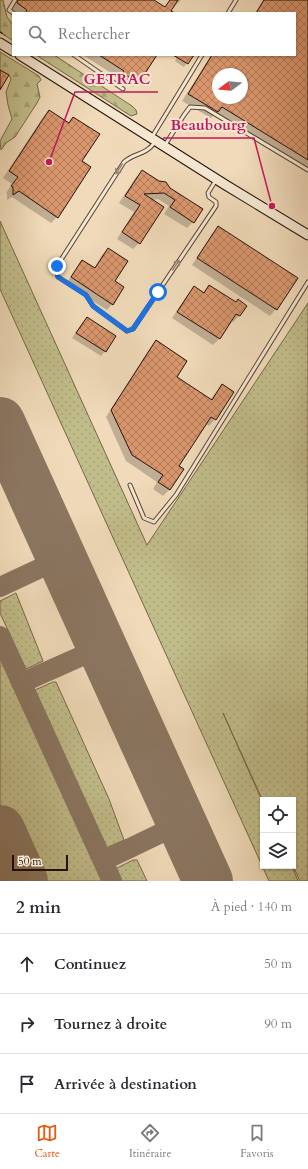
<!DOCTYPE html>
<html lang="fr">
<head>
<meta charset="utf-8">
<style>
  :root { --surface:#fff; --page:#f2f2f3; --text:#2b2b33; --muted:#7c7c81; --line:#e1e1e2; --accent:#ea580c }
  body { margin:0; font-family:Cardo,serif; background:var(--page); color:var(--text) }
  .controls { position:absolute; right:12px; bottom:12px; display:grid; overflow:hidden; border-radius:0px; box-shadow:0 1px 3px #0004 }
  .controls button { width:36px; height:36px; display:grid; place-items:center; padding:0; border:0; border-bottom:1px solid var(--line); background:var(--surface); color:var(--text); font:20px sans-serif }
  .compass { position:absolute; left:212px; top:68px; width:36px; height:36px; border-radius:50%; background:var(--surface); box-shadow:0 1px 3px #0004; rotate:254deg }
  .scale { position:absolute; left:12px; bottom:10px; width:56px; box-sizing:border-box; padding-left:4px; border:2px solid #261209; border-top:0; font-size:11px; line-height:14px; white-space:nowrap; color:#261209; -webkit-text-stroke:3px #f5e7d2; paint-order:stroke }
  .stop { position:absolute; width:12px; height:12px; margin:-9px; border:3px solid #1a73e8; border-radius:50%; background:#fff }
  .stop.end { background:#1a73e8; border-color:#fff; box-shadow:0 1px 4px #0008 }
  .list { margin:0; padding:0; list-style:none }
  h2 { display:flex; justify-content:space-between; align-items:center; height:52px; margin:0; padding:0 16px; font-size:17px }
  h2 small { font-size:13px; font-weight:400; color:var(--muted) }
  .list li { display:grid; grid-template-columns:26px 1fr auto; gap:12px; align-items:center; box-sizing:border-box; height:60px; padding:0 16px; border-top:1px solid var(--line) }
  .list b { display:block; font-size:15px; white-space:nowrap }
  .list em { font-size:13px; font-style:normal; color:var(--muted) }
  .icon { flex:none; width:22px; height:22px; fill:none; stroke:currentColor; stroke-width:2; stroke-linecap:round; stroke-linejoin:round }
  .map { position:relative; flex:none; width:308px; height:881px; overflow:hidden }
  .search { position:absolute; background:var(--surface); box-shadow:0 1px 3px #0004; left:12px; right:12px; top:12px; height:44px; display:flex; align-items:center; gap:10px; box-sizing:border-box; padding:0 14px; border-radius:0px; color:var(--muted); font-size:15px }
  .sheet { height:232px; background:var(--surface) }
  nav { display:flex; justify-content:space-around; align-items:center; box-sizing:border-box; height:56px; border-top:1px solid var(--line); background:var(--surface); font-size:11px; color:var(--muted) }
  nav a { display:grid; justify-items:center; gap:2px }
  nav .on { color:var(--accent) }
  .map>svg:first-child { display:block }
  .grass { fill:url(#grass-dots); stroke:#74684a }
  .forest { fill:url(#forest-firs); stroke:#74684a }
  .shadow { fill:#0003; fill-rule:evenodd }
  .lines { fill:none; stroke-linecap:round; stroke-linejoin:round }
  .taxiway { stroke:#8b7661; stroke-width:20 }
  .runway { stroke:#8b7661; stroke-width:50 }
  .building { fill:url(#building-cross-hatch); stroke:#261209; fill-rule:evenodd }
  .service-casing { stroke:#584435; stroke-width:5 }
  .secondary-casing { stroke:#261209; stroke-width:11 }
  .path { stroke:#261209; stroke-width:1.5; stroke-dasharray:3 2; stroke-linecap:butt }
  .service { stroke:#f5e7d2; stroke-width:3 }
  .secondary { stroke:#f5e7d2; stroke-width:9 }
  .oneway { stroke:#988778 }
  .route { stroke:#1a73e8; stroke-width:5 }
  .leader { fill:none; stroke:#c2185b; stroke-width:1.5 }
  .callout-dot { fill:#c2185b; stroke:#f5e7d2; stroke-width:1.5 }
  .callout-label { font-size:15px; text-anchor:middle; font-weight:bold; fill:#c2185b; stroke:#f5e7d2; stroke-width:4; stroke-linejoin:round; paint-order:stroke }
</style>
</head>
<body>
<div class="map">
<svg width="308" height="881" viewBox="0 0 308 881">
  <defs>
    <pattern id="grass-dots" width="8" height="8" patternUnits="userSpaceOnUse"><rect width="8" height="8" fill="#c1bd8a"/><path d="M2 2h.1M6 6h.1" fill="none" stroke="#a6a176" stroke-width="1.8" stroke-linecap="round"/></pattern>
    <pattern id="forest-firs" width="22" height="20" patternUnits="userSpaceOnUse"><rect width="22" height="20" fill="#c1bd8a"/><path d="M5 1l3.5 6h-7zM16 11l3.5 6h-7z" fill="#a6a176"/></pattern>
    <pattern id="building-cross-hatch" width="8" height="8" patternUnits="userSpaceOnUse"><rect width="8" height="8" fill="#da976e"/><path d="M0 0l8 8M0 8l8-8" fill="none" stroke="#b17a59"/></pattern>
  </defs>
  <rect width="100%" height="100%" fill="#f0dab9"/>
  <filter id="stains"><feTurbulence type="fractalNoise" baseFrequency=".005" numOctaves="4"/><feColorMatrix values="0 0 0 0 .2 0 0 0 0 .09 0 0 0 0 .02 0 0 0 .5 -.17"/></filter>
  <radialGradient id="worn" r=".72"><stop offset=".6" stop-color="#630" stop-opacity="0"/><stop offset="1" stop-color="#630" stop-opacity=".3"/></radialGradient>
  <path class="grass" d="M0 221 147 545 308 303V881H300L293 866V800L263 801 223 713 263 803V866H292L298 881H269L0 289Z
    M16 593 43 661 26 669 0 613V601Z
    M0 654 103 881H35L0 804Z
    M53 682H56L109 799 124 840 106 848 35 690Z
    M0 859 10 881H0Z
    M133 860H137L147 881H121L115 869Z"/>
  <path class="forest" d="M0 0H3L7 17 13 25V41L0 32Z
    M0 52 39 76 41 80 37 84 40 97 37 103 15 137 6 143 1 150 0 141 12 119 8 105 6 92 11 79 9 75 0 70Z
    M36 55H54L132 106 136 110 137 114 131 116Z"/>
  <path class="shadow" d="M17 0H152L165 8 170 0H181L174 7 173 6 170 11 173 13H17L11 9Z
    M263 0H308V170L216 113 211 118 182 101 211 55H295V13H255ZM218 74H242V98H218Z
    M83 55H156L139 81 133 87 124 81 122 83 118 80 119 78Z
    M178 55H192L184 67 175 61Z
    M49 111 68 124 73 118 81 161 57 217 51 223 12 197 7 200V194L6 193 12 184 3 178 43 117Z
    M143 171 159 182 166 183 193 222 187 228 164 214 169 206 158 199 151 200 139 243 133 249 117 239 134 212 119 203 136 177Z
    M218 228 276 309 270 316 192 265 212 234Z
    M108 249 113 281 112 304 107 310 66 284 77 267 82 261 94 269 102 255Z
    M209 286 235 303 238 300 245 306 239 316 233 322 231 321 219 339 213 345 172 318 188 294 194 288 202 293Z
    M87 319 105 351 101 356 72 338 82 323Z
    M156 342 176 377 210 400 216 392 222 386 215 419 209 426 206 424 177 467 170 489 163 496 153 489 157 482 126 461 106 417 150 348Z"/>
  <g class="lines">
    <path class="taxiway" d="M0 587 62 558
      M0 636 112 881
      M21 683 102 647
      M103 861 182 823"/>
    <path class="runway" d="M0 422 208 881
      M0 830 23 881"/>
  </g>
  <path class="building" d="M18 0H154L165 7 170 0H178L171 11 175 13H25L27 10 17 3Z
    M264 0H308V160L222 107 218 112 188 94 212 55H295V13H256ZM218 74H242V98H218Z
    M99 55H157L140 81 130 75 129 77 123 73 124 71Z
    M173 55H194L188 64Z
    M0 70 9 75 0 90Z
    M49 110 69 123 73 117 100 134 82 161 91 167 58 218 19 191 13 195V187L11 186 18 177 9 171Z
    M142 170 159 181 166 182 170 188 203 209 194 223 170 207 175 200 164 193 144 194 164 207 140 244 122 232 140 205 125 196Z
    M218 226 298 278 277 310 197 258Z
    M108 248 128 261 115 281 124 287 113 305 71 277 82 260 95 268Z
    M209 285 236 302 238 299 247 306 240 316 236 314 220 339 177 312 194 286 204 293Z
    M87 317 116 336 106 352 76 333Z
    M156 340 187 361 177 377 212 400 222 384 234 392 216 420 211 417 179 466 184 469 170 490 158 482 163 475 132 455 111 410Z"/>
  <g class="lines">
    <g class="service-casing">
      <path id="service" d="M13 13 9 10 15 0
        M228 13 236 0
        M74 55 123 89
        M152 137 202 55
        M155 142C145 156 135 152 124 162L57 266V273L58 277 86 295 93 306 127 331 133 329 216 206V202L209 197 208 193 216 180
        M165 145 184 115 190 107 205 108 308 170
        M130 485 144 518 154 522 176 495 308 282"/>
    </g>
    <g class="secondary-casing">
      <path id="secondary" d="M0 43 13 51
        M20 55 224 184 308 235"/>
    </g>
    <path class="path" d="M0 32 5 35"/>
    <use href="#service" class="service"/>
    <use href="#secondary" class="secondary"/>
  </g>
  <defs><path id="oneway-shaft" d="M-6 0H5M1.5-3L5.5 0L1.5 3" fill="none" stroke-width="1.6" stroke-linecap="round" stroke-linejoin="round"/></defs>
  <g class="oneway">
    <use href="#oneway-shaft" transform="translate(119 169) rotate(123)"/>
    <use href="#oneway-shaft" transform="translate(176 265) rotate(-56)"/>
  </g>
  <g class="lines">
    <path class="route" d="M57 266V273L58 277 86 295 93 306 127 331 133 329 158 292"/>
  </g>
  <path class="leader" d="M49 162L75 92H158M272 206L254 138H163"/>
  <g class="callout-dot">
    <circle cx="49" cy="162" r="4"/>
    <circle cx="272" cy="206" r="4"/>
  </g>
  <g class="callout-label">
    <text x="117" y="84">GETRAC</text>
    <text x="208" y="130">Beaubourg</text>
  </g>
  <rect width="100%" height="100%" filter="url(#stains)"/>
  <rect width="100%" height="100%" fill="url(#worn)"/>
</svg>
<div class="controls">
<button><svg class="icon" aria-label="locate" viewBox="0 0 24 24"><circle cx="12" cy="12" r="6"/><path d="M12 2v4M12 18v4M2 12h4M18 12h4"/></svg></button>
<button><svg class="icon" aria-label="layers" viewBox="0 0 24 24"><path d="M12 4l9 5-9 5-9-5zM3 14l9 5 9-5"/></svg></button>
</div>
<svg class="compass" viewBox="-18 -18 36 36"><path d="M0-13l5 13h-10z" fill="#e53935"/><path d="M0 13l5-13h-10z" fill="#7c7c81"/></svg>
<div class="scale">50 m</div>
<div class="stop" style="left:158px;top:292px"></div>
<div class="stop end" style="left:57px;top:266px"></div>
<div class="search"><svg class="icon" aria-label="search" viewBox="0 0 24 24"><circle cx="10" cy="10" r="6"/><path d="M15 15l6 6"/></svg>Rechercher</div>
</div>
<section class="sheet">
<h2>2 min<small>À pied · 140 m</small></h2>
<ul class="list">
<li><svg class="icon" aria-label="ahead" viewBox="0 0 24 24"><path d="M12 20V5M6 11l6-6 6 6"/></svg><div><b>Continuez</b></div><em>50 m</em></li>
<li><svg class="icon" aria-label="right" viewBox="0 0 24 24"><path d="M7 20v-9h11M14 6l5 5-5 5"/></svg><div><b>Tournez à droite</b></div><em>90 m</em></li>
<li><svg class="icon" aria-label="arrive" viewBox="0 0 24 24"><path d="M6 21V4h12l-3 4 3 4H6"/></svg><div><b>Arrivée à destination</b></div></li>
</ul>
</section>
<nav>
<a class="on"><svg class="icon" aria-label="map" viewBox="0 0 24 24"><path d="M3 6l6-2 6 2 6-2v14l-6 2-6-2-6 2zM9 4v14M15 6v14"/></svg>Carte</a>
<a><svg class="icon" aria-label="directions" viewBox="0 0 24 24"><path d="M12 3l9 9-9 9-9-9zM9 14v-3h6M13 9l2 2-2 2"/></svg>Itinéraire</a>
<a><svg class="icon" aria-label="saved" viewBox="0 0 24 24"><path d="M7 4h10v16l-5-4-5 4z"/></svg>Favoris</a>
</nav>
</body>
</html>
